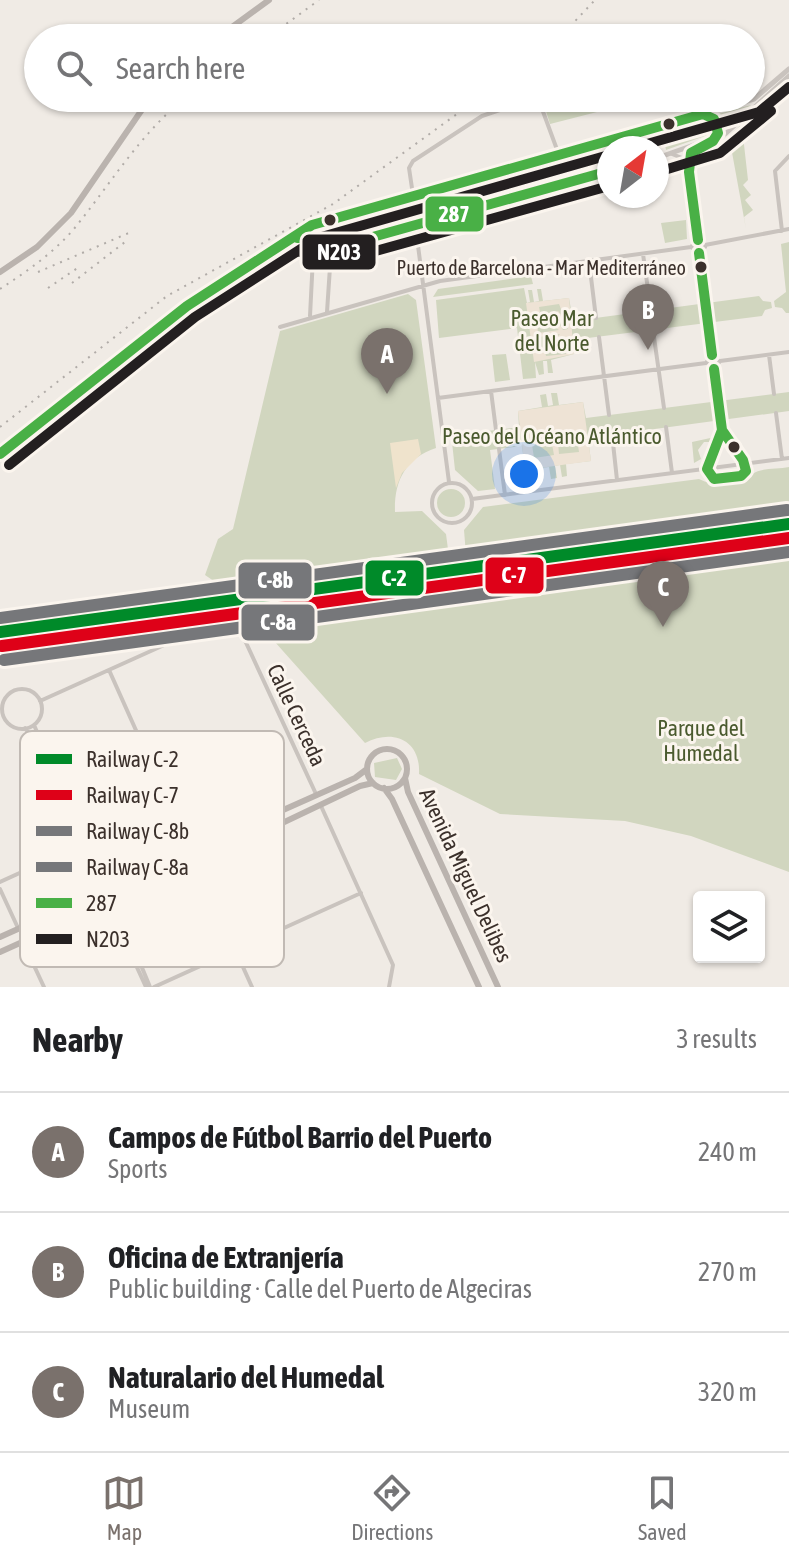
<!DOCTYPE html>
<html lang="en">
<head>
<meta charset="utf-8">
<style>
  :root { --surface:#fff; --page:#f2f2f2; --text:#202124; --muted:#757577; --line:#e0e0e0; --accent:#7a716c }
  body { margin:0; font-family:"Asap Condensed",sans-serif; background:var(--page); color:var(--text) }
  .controls { position:absolute; right:24px; bottom:24px; display:grid; overflow:hidden; border-radius:8px; box-shadow:0 2px 6px #0004 }
  .controls button { width:72px; height:72px; display:grid; place-items:center; padding:0; border:0; border-bottom:2px solid var(--line); background:var(--surface); color:var(--text); font:40px sans-serif }
  .compass { position:absolute; left:597px; top:136px; width:72px; height:72px; border-radius:50%; background:var(--surface); box-shadow:0 2px 6px #0004; rotate:31deg }
  .you { position:absolute; left:524px; top:474px; width:28px; height:28px; margin:-20px; border:6px solid #fff; border-radius:50%; background:#1a73e8; box-shadow:0 0 0 12px #1a73e833 }
  .badge { display:grid; place-items:center; width:52px; height:52px; border-radius:50%; background:var(--accent); color:#fff; font-size:26px; font-weight:700 }
  .pin { position:absolute; translate:-50% -66px; filter:drop-shadow(0 2px 4px #0008) }
  .pin::after { content:''; position:absolute; top:42px; width:28px; height:24px; background:inherit; clip-path:polygon(0 0,100% 0,50% 100%) }
  .list { margin:0; padding:0; list-style:none }
  h2 { display:flex; justify-content:space-between; align-items:center; height:104px; margin:0; padding:0 32px; font-size:34px }
  h2 small { font-size:26px; font-weight:400; color:var(--muted) }
  .list li { display:grid; grid-template-columns:52px 1fr auto; gap:24px; align-items:center; box-sizing:border-box; height:120px; padding:0 32px; border-top:2px solid var(--line) }
  .list b { display:block; font-size:30px; white-space:nowrap }
  .list p { margin:0; font-size:26px; white-space:nowrap; color:var(--muted) }
  .list em { font-size:26px; font-style:normal; color:var(--muted) }
  .icon { flex:none; width:44px; height:44px; fill:none; stroke:currentColor; stroke-width:2; stroke-linecap:round; stroke-linejoin:round }
  .map { position:relative; flex:none; width:789px; height:987px; overflow:hidden }
  .search { position:absolute; background:var(--surface); box-shadow:0 2px 6px #0004; left:24px; right:24px; top:24px; height:88px; display:flex; align-items:center; gap:20px; box-sizing:border-box; padding:0 28px; border-radius:44px; color:var(--muted); font-size:30px }
  .sheet { height:464px; background:var(--surface) }
  nav { display:flex; justify-content:space-around; align-items:center; box-sizing:border-box; height:112px; border-top:2px solid var(--line); background:var(--surface); font-size:22px; color:var(--muted) }
  nav a { display:grid; justify-items:center; gap:4px }
  nav .on { color:var(--accent) }
  .map>svg:first-child { display:block }
  .green { fill:#d1d6bf }
  .sand { fill:#efe3cc }
  .plaza { fill:#eee3d5; fill-rule:evenodd }
  .lines { fill:none; stroke-linecap:round; stroke-linejoin:round }
  .minor { stroke:#c9c3be; stroke-width:4 }
  .tertiary { stroke:#c9c3be; stroke-width:5 }
  .secondary { stroke:#bab3ae; stroke-width:6 }
  .rail { stroke:#b1aca8; stroke-width:2; stroke-dasharray:2 6; stroke-linecap:butt }
  .bus-1-casing { stroke:#fbf5ee; stroke-width:16 }
  .bus-2-casing { stroke:#fbf5ee; stroke-width:16 }
  .bus-1 { stroke:#49b046; stroke-width:10 }
  .bus-2 { stroke:#231f20; stroke-width:10 }
  .rail-1-casing { stroke:#fbf5ee; stroke-width:18 }
  .rail-2-casing { stroke:#fbf5ee; stroke-width:18 }
  .rail-3-casing { stroke:#fbf5ee; stroke-width:18 }
  .rail-4-casing { stroke:#fbf5ee; stroke-width:18 }
  .rail-1 { stroke:#008a29; stroke-width:12 }
  .rail-2 { stroke:#de0118; stroke-width:12 }
  .rail-3 { stroke:#76777a; stroke-width:12 }
  .rail-4 { stroke:#76777a; stroke-width:12 }
  .bus-dot { fill:#3b302b; stroke:#fbf5ee; stroke-width:3 }
  .labels { text-anchor:middle; dominant-baseline:central; stroke-width:6; stroke-linejoin:round; paint-order:stroke }
  .bus-label { font-size:20px; fill:#3b302b; stroke:#fbf5ee; text-anchor:end }
  .park-label { font-size:22px; fill:#4a5a2e; stroke:#fbf5ee }
  .street-label { font-size:22px; fill:#3b302b; stroke:#fbf5ee }
  .key { fill:#fbf5ee; stroke:#c1bab4; stroke-width:2 }
  .key-label { font-size:22px; fill:#3b302b }
  .line-badge { stroke:#fbf5ee; stroke-width:3 }
  .badge-label { font-size:22px; text-anchor:middle; font-weight:bold; fill:#fff }
</style>
</head>
<body>
<div class="map">
<svg width="789" height="987" viewBox="0 0 789 987">
  <rect width="100%" height="100%" fill="#f0ebe5"/>
  <path class="green" d="M546 98H592L597 112 550 124 544 105Z
    M751 105 725 128 718 114Z
    M704 120 710 121 707 126 662 136 661 132Z
    M744 122 742 127 748 180 743 185 751 195 745 200 753 210 744 217 746 229 729 136Z
    M709 130 713 133 666 150 665 145Z
    M616 144 609 148V154L554 169H546L545 164Z
    M609 158V165L550 182 549 177 555 173Z
    M542 165 543 169 537 174 466 193 456 189Z
    M538 178H546L547 183 461 207 467 197Z
    M425 197 426 202 378 218 374 215 379 210Z
    M445 204 450 206 445 211 397 224 396 220Z
    M363 215 356 224 326 232 316 230Z
    M686 220 687 239 665 243 661 223Z
    M789 242V313H786L782 308 775 307 774 301 786 292 781 244Z
    M531 276 533 284 433 297 438 289Z
    M524 288 527 303 530 302 528 290H532L534 302 539 301 537 289H541L543 301 569 298 573 321 759 296 763 301 771 302 772 308 765 310 762 316 572 340 574 354 551 360 553 373H548L547 361H543L544 374 539 375 535 362 536 378 523 379 517 328 439 338 436 300Z
    M408 294 416 300 436 448C405 458 394 482 395 512L422 511 446 534 449 557 227 590 205 575 218 539 233 529 280 331Z
    M506 354 510 380 495 382 492 355Z
    M789 392V411L588 438 591 461 566 464 567 476 562 477 560 465 555 466 557 478 551 479 549 467 525 470 522 446 490 450 495 489 478 491 455 470 452 442 484 438 487 431 519 427 518 411 542 407 540 395 546 394 548 406 553 405 551 393H557L559 405 583 402 586 418Z
    M715 437 713 442H704L698 450 701 459 694 463 692 442Z
    M789 467V511L466 555 464 530 483 507 699 479C722 490 736 482 756 472 764 468 779 469 789 467Z
    M437 503a14 14 0 1 1 28 0a14 14 0 1 1-28 0Z
    M789 533V872L691 836 625 821 500 814 419 774C421 740 393 728 365 743L242 605 452 576 455 589 470 587V574Z
    M397 758 402 769 396 780 375 777 374 763Z"/>
  <path class="sand" d="M418 439 421 454 402 473 396 488 390 443Z"/>
  <path class="plaza" d="M569 298 574 354 534 362 526 303ZM559 304 561 309H565L568 329 563 330 558 322 564 318 558 311 554 314 555 320 551 318 548 322 559 330 538 333 536 313 540 312 539 307ZM560 334 550 345 565 349 566 354 546 356 545 351 540 352 539 337Z
    M583 402 591 461 525 470 518 411ZM576 432 579 452 559 454 558 443 566 442 565 433ZM542 436 544 445 552 444 554 455 534 458 531 438Z"/>
  <g class="lines">
    <path class="minor" d="M538 98 559 155
      M697 146C680 161 695 218 698 240L705 247 699 253 712 355 706 363
      M672 154 682 158 688 171
      M413 195 409 168 413 161 482 116 536 98
      M425 223 417 238 449 482
      M402 230 417 238
      M782 231 775 171 789 156
      M697 240 691 247 699 253
      M705 245 789 229
      M643 254 651 311
      M589 261 596 318
      M327 312 331 252 366 240
      M310 316 313 257 320 251 329 256
      M280 327 440 281 691 247
      M653 330 664 408
      M599 337 609 415
      M769 355 774 394
      M720 361 714 369C717 390 715 423 726 441 734 454 747 454 746 472 735 481 717 483 707 474 707 457 720 447 722 430
      M720 361 789 352
      M491 391 496 430
      M438 398 706 363
      M776 413 782 459
      M666 427 672 473
      M612 434 617 480
      M499 449 505 495
      M432 503a20 20 0 1 1 40 0a20 20 0 1 1-40 0Z
      M472 499 789 458
      M109 670 190 851
      M2 709a20 20 0 1 1 40 0a20 20 0 1 1-40 0Z
      M40 701 213 623 229 624 242 634 316 794
      M34 725 94 864 103 876
      M25 728 33 739 94 880
      M321 806 393 965 389 987
      M197 865 252 987
      M0 882 169 805
      M0 889 18 928
      M119 912 150 987
      M110 916 119 928 146 987
      M23 942 44 987
      M154 987 361 893"/>
    <path class="tertiary" d="M704 114 717 124 715 139
      M622 148 628 136
      M657 158 725 134 789 76
      M446 188 457 201 450 215
      M376 205 369 214 368 222 381 234
      M290 241C318 231 341 243 369 238L609 171
      M0 454 187 306 312 225 754 99 789 69"/>
    <path class="secondary" d="M217 38 269 0
      M0 272 37 247 71 213 150 98
      M367 769a20 20 0 1 1 40 0a20 20 0 1 1-40 0Z
      M405 778 408 792 498 987
      M384 788 392 799 479 987
      M87 896a20 20 0 1 1 40 0a20 20 0 1 1-40 0Z
      M119 880 131 878 355 778 367 769
      M127 897 360 786 373 783
      M0 937 87 898
      M0 952 82 915 95 912"/>
    <path class="rail" d="M267 38 319 0
      M559 38 595 0
      M38 272 131 232
      M72 283 125 242
      M48 288 79 267
      M0 289C26 272 52 254 73 230 110 185 139 135 185 98
      M0 427 167 296 333 204 479 98"/>
    <g class="bus-1-casing">
      <path id="bus-1" d="M689 172 698 240
        M689 172 698 240
        M297 238H369L609 171
        M699 253 712 355
        M699 253 712 355
        M714 369 722 430
        M714 369 722 430
        M722 430 743 460 746 471 741 476 714 479 707 469Z
        M0 454 187 306 312 225 703 114 714 119 718 133 713 141 691 153 689 172"/>
    </g>
    <g class="bus-2-casing">
      <path id="bus-2" d="M633 148 759 112 789 87
        M661 171 720 153 771 111
        M300 252H372L609 186
        M9 465 195 317 318 238 609 155"/>
    </g>
    <use href="#bus-1" class="bus-1"/>
    <use href="#bus-2" class="bus-2"/>
    <g class="rail-1-casing">
      <path id="rail-1" d="M0 632 789 524"/>
    </g>
    <g class="rail-2-casing">
      <path id="rail-2" d="M2 646 789 538"/>
    </g>
    <g class="rail-3-casing">
      <path id="rail-3" d="M0 618 787 510"/>
    </g>
    <g class="rail-4-casing">
      <path id="rail-4" d="M4 660 789 552"/>
    </g>
    <use href="#rail-1" class="rail-1"/>
    <use href="#rail-2" class="rail-2"/>
    <use href="#rail-3" class="rail-3"/>
    <use href="#rail-4" class="rail-4"/>
  </g>
  <g class="bus-dot">
    <circle cx="669" cy="124" r="7"/>
    <circle cx="330" cy="220" r="7"/>
    <circle cx="701" cy="267" r="7"/>
    <circle cx="734" cy="447" r="7"/>
  </g>
  <g class="labels">
    <g class="bus-label">
      <text x="686" y="267">Puerto de Barcelona - Mar Mediterráneo</text>
    </g>
    <g class="park-label">
      <text x="552" y="318">Paseo Mar<tspan x="552" dy="25">del Norte</tspan></text>
      <text x="552" y="436">Paseo del Océano Atlántico</text>
      <text x="701" y="728">Parque del<tspan x="701" dy="25">Humedal</tspan></text>
    </g>
    <g class="street-label">
      <text transform="translate(297 715) rotate(65)">Calle Cerceda</text>
      <text transform="translate(466 875) rotate(65)">Avenida Miguel Delibes</text>
    </g>
  </g>
  <rect x="20" y="731" width="264" height="236" rx="12" class="key"/>
  <rect x="36" y="754" width="36" height="10" fill="#008a29"/>
  <rect x="36" y="790" width="36" height="10" fill="#de0118"/>
  <rect x="36" y="826" width="36" height="10" fill="#76777a"/>
  <rect x="36" y="862" width="36" height="10" fill="#76777a"/>
  <rect x="36" y="898" width="36" height="10" fill="#49b046"/>
  <rect x="36" y="934" width="36" height="10" fill="#231f20"/>
  <g class="key-label">
    <text x="86" y="767">Railway C-2</text>
    <text x="86" y="803">Railway C-7</text>
    <text x="86" y="839">Railway C-8b</text>
    <text x="86" y="875">Railway C-8a</text>
    <text x="86" y="911">287</text>
    <text x="86" y="947">N203</text>
  </g>
  <g class="line-badge">
    <rect x="424" y="195" width="61" height="38" rx="8" fill="#49b046"/>
    <rect x="301" y="233" width="76" height="38" rx="8" fill="#231f20"/>
    <rect x="484" y="556" width="61" height="39" rx="8" fill="#de0118"/>
    <rect x="364" y="559" width="61" height="38" rx="8" fill="#008a29"/>
    <rect x="237" y="561" width="76" height="39" rx="8" fill="#76777a"/>
    <rect x="240" y="603" width="76" height="39" rx="8" fill="#76777a"/>
  </g>
  <g class="badge-label">
    <text x="454" y="222">287</text>
    <text x="339" y="260">N203</text>
    <text x="514" y="583">C-7</text>
    <text x="394" y="586">C-2</text>
    <text x="275" y="588">C-8b</text>
    <text x="278" y="630">C-8a</text>
  </g>
</svg>
<div class="controls">
<button><svg class="icon" aria-label="layers" viewBox="0 0 24 24"><path d="M12 4l9 5-9 5-9-5zM3 14l9 5 9-5"/></svg></button>
</div>
<svg class="compass" viewBox="-18 -18 36 36"><path d="M0-13l5 13h-10z" fill="#e53935"/><path d="M0 13l5-13h-10z" fill="#757577"/></svg>
<div class="you"></div>
<div class="pin badge" style="left:387px;top:394px">A</div>
<div class="pin badge" style="left:648px;top:350px">B</div>
<div class="pin badge" style="left:663px;top:627px">C</div>
<div class="search"><svg class="icon" aria-label="search" viewBox="0 0 24 24"><circle cx="10" cy="10" r="6"/><path d="M15 15l6 6"/></svg>Search here</div>
</div>
<section class="sheet">
<h2>Nearby<small>3 results</small></h2>
<ul class="list">
<li><span class="badge">A</span><div><b>Campos de Fútbol Barrio del Puerto</b><p>Sports</p></div><em>240 m</em></li>
<li><span class="badge">B</span><div><b>Oficina de Extranjería</b><p>Public building · Calle del Puerto de Algeciras</p></div><em>270 m</em></li>
<li><span class="badge">C</span><div><b>Naturalario del Humedal</b><p>Museum</p></div><em>320 m</em></li>
</ul>
</section>
<nav>
<a class="on"><svg class="icon" aria-label="map" viewBox="0 0 24 24"><path d="M3 6l6-2 6 2 6-2v14l-6 2-6-2-6 2zM9 4v14M15 6v14"/></svg>Map</a>
<a><svg class="icon" aria-label="directions" viewBox="0 0 24 24"><path d="M12 3l9 9-9 9-9-9zM9 14v-3h6M13 9l2 2-2 2"/></svg>Directions</a>
<a><svg class="icon" aria-label="saved" viewBox="0 0 24 24"><path d="M7 4h10v16l-5-4-5 4z"/></svg>Saved</a>
</nav>
</body>
</html>
